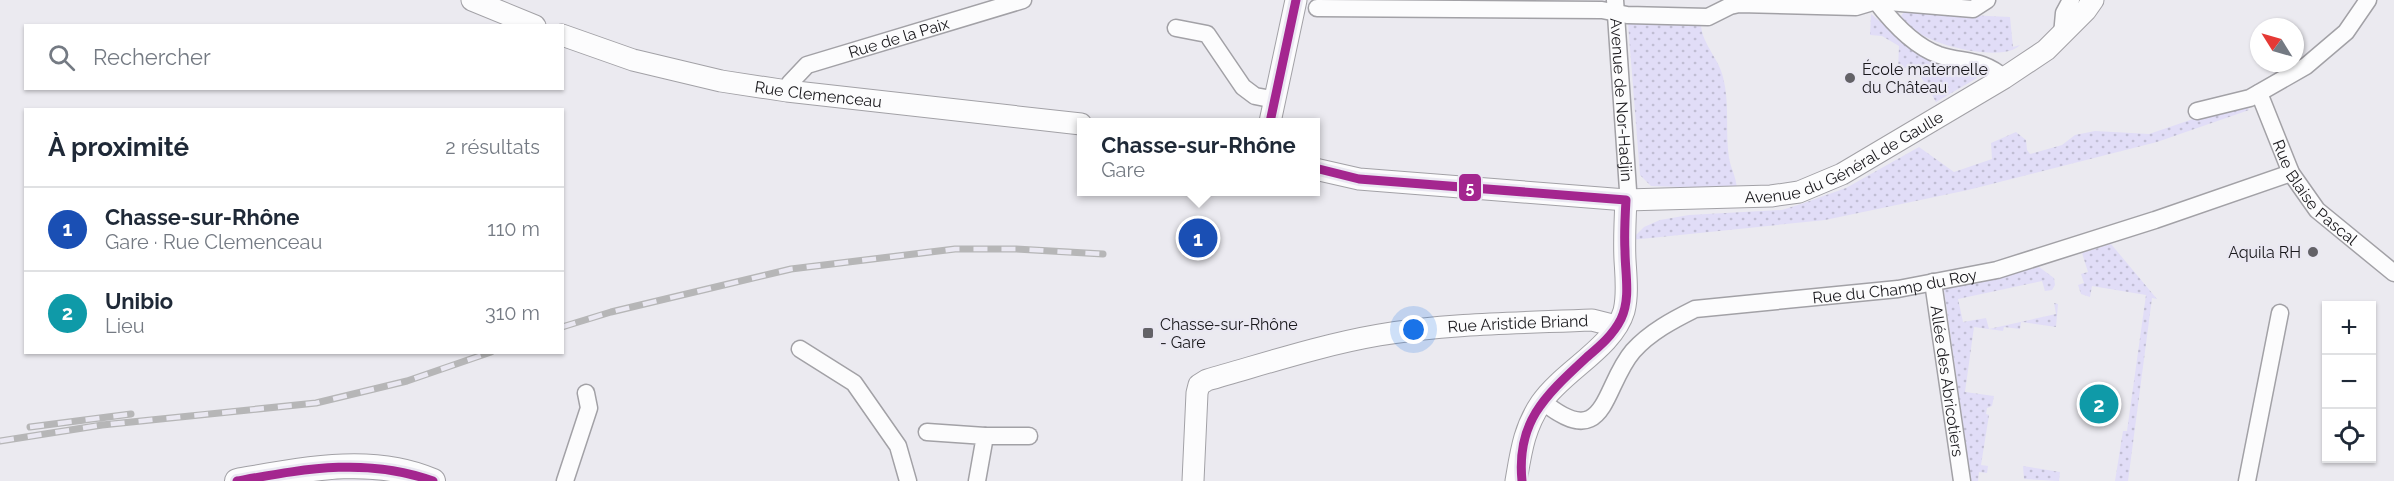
<!DOCTYPE html>
<html lang="fr">
<head>
<meta charset="utf-8">
<style>
  :root { --surface:#fff; --page:#f2f2f3; --text:#1f2937; --muted:#747a83; --line:#e0e1e3; --accent:#db2777 }
  body { margin:0; font-family:Raleway,sans-serif; background:var(--page); color:var(--text) }
  .controls { position:absolute; right:18px; bottom:18px; display:grid; overflow:hidden; border-radius:0px; box-shadow:0 2px 4px #0004 }
  .controls button { width:54px; height:54px; display:grid; place-items:center; padding:0; border:0; border-bottom:2px solid var(--line); background:var(--surface); color:var(--text); font:30px sans-serif }
  .compass { position:absolute; left:2250px; top:18px; width:54px; height:54px; border-radius:50%; background:var(--surface); box-shadow:0 2px 4px #0004; rotate:307deg }
  .you { position:absolute; left:1414px; top:330px; width:21px; height:21px; margin:-15px; border:4px solid #fff; border-radius:50%; background:#1a73e8; box-shadow:0 0 0 9px #1a73e833 }
  .badge { display:grid; place-items:center; width:39px; height:39px; border-radius:50%; background:var(--accent); color:#fff; font-size:20px; font-weight:700 }
  .pin { position:absolute; translate:-50% -50%; border:3px solid #fff; box-shadow:0 2px 6px #0006 }
  .popup { position:absolute; left:1077px; top:118px; width:243px; height:78px; box-sizing:border-box; display:grid; place-content:center; border-radius:0px; background:var(--surface); filter:drop-shadow(0 2px 4px #0005); font-size:20px; white-space:nowrap; color:var(--muted) }
  .popup b { font-size:22px; color:var(--text) }
  .popup::after { content:''; position:absolute; left:50%; top:100%; margin-left:-12px; border:12px solid transparent; border-top-color:var(--surface) }
  .list { margin:0; padding:0; list-style:none }
  h2 { display:flex; justify-content:space-between; align-items:center; height:78px; margin:0; padding:0 24px; font-size:26px }
  h2 small { font-size:20px; font-weight:400; color:var(--muted) }
  .list li { display:grid; grid-template-columns:39px 1fr auto; gap:18px; align-items:center; box-sizing:border-box; height:84px; padding:0 24px; border-top:2px solid var(--line) }
  .list b { display:block; font-size:22px; white-space:nowrap }
  .list p { margin:0; font-size:20px; white-space:nowrap; color:var(--muted) }
  .list em { font-size:20px; font-style:normal; color:var(--muted) }
  .icon { flex:none; width:33px; height:33px; fill:none; stroke:currentColor; stroke-width:2; stroke-linecap:round; stroke-linejoin:round }
  .map { position:relative; flex:none; width:2394px; height:481px; overflow:hidden }
  .search { position:absolute; background:var(--surface); box-shadow:0 2px 4px #0004; left:24px; top:24px; width:540px; height:66px; display:flex; align-items:center; gap:15px; box-sizing:border-box; padding:0 21px; border-radius:0px; color:var(--muted); font-size:22px }
  .panel { position:absolute; background:var(--surface); box-shadow:0 2px 4px #0004; left:24px; top:108px; width:540px; height:246px; border-radius:0px }
  .map>svg:first-child { display:block }
  .grass { fill:url(#grass-dots) }
  .lines { fill:none; stroke-linecap:round; stroke-linejoin:round }
  .minor-casing { stroke:#a2a1a6; stroke-width:19 }
  .tertiary-casing { stroke:#a2a1a6; stroke-width:23 }
  .secondary-casing { stroke:#a2a1a6; stroke-width:26 }
  .minor { stroke:#fcfcfd; stroke-width:16 }
  .tertiary { stroke:#fcfcfd; stroke-width:21 }
  .secondary { stroke:#fcfcfd; stroke-width:24 }
  .rail-casing { stroke:#b6b6b7; stroke-width:7 }
  .rail { stroke:#eae8f2; stroke-width:4.5; stroke-dasharray:14; stroke-linecap:butt }
  .bus-1-casing { stroke:#eae8f2; stroke-width:14 }
  .bus-1 { stroke:#a4268f; stroke-width:9 }
  .poi-dot { fill:#636267; stroke:#eae8f2; stroke-width:2 }
  .labels { text-anchor:middle; dominant-baseline:central; stroke-width:4.5; stroke-linejoin:round; paint-order:stroke }
  .street-label { font-size:16px; fill:#1a191d; stroke:#eae8f2 }
  .poi-label { font-size:16px; fill:#1a191d; stroke:#eae8f2; text-anchor:start }
  .line-badge { stroke:#eae8f2; stroke-width:2 }
  .badge-label { font-size:16px; text-anchor:middle; font-weight:bold; fill:#fff }
</style>
</head>
<body>
<div class="map">
<svg width="2394" height="481" viewBox="0 0 2394 481">
  <defs>
    <pattern id="grass-dots" width="8" height="8" patternUnits="userSpaceOnUse" patternTransform="scale(1.5)"><rect width="8" height="8" fill="#e1ddf7"/><path d="M2 2h.1M6 6h.1" fill="none" stroke="#c0bdd3" stroke-width="1.8" stroke-linecap="round"/></pattern>
  </defs>
  <rect width="100%" height="100%" fill="#ebeaf0"/>
  <path class="grass" d="M1904 12 2010 17 2013 47 2020 45C2004 62 1944 47 1926 37 1916 32 1908 24 1901 16Z
    M1871 14 1909 46 1975 70 1977 78 1936 102 1914 65 1898 70 1899 46 1882 36 1870 35Z
    M1628 23 1701 26C1703 45 1719 59 1723 77 1730 103 1725 132 1729 158 1731 169 1736 176 1737 189L1651 186 1640 175Z
    M2247 105 2249 110 2157 142 1968 190 1825 220 1631 240 1644 227 1660 220 1689 215 1782 210 1804 203 1846 188 1919 147 1954 172 1992 159 1991 143 2016 132 2026 140 2027 150 2030 154 2062 145 2075 135 2095 131 2149 134 2202 116Z
    M2111 244 2157 299 2152 298 2128 481H2115L2123 431H2127L2146 295 2092 286 2090 297 2081 294 2078 285 2084 283 2081 274 2088 272 2082 253Z
    M2039 267 2054 278 2055 285 2052 290 2045 291 2042 281 1958 299 1963 322 1986 318 1989 329 2056 314 2054 303 2058 304 2056 327 2021 322 2020 329 2004 327 2003 331 1974 327 1965 392 1994 396 1992 406 1987 408 1986 414 1989 415 1981 465 1988 466 1987 473 1979 472 1978 481H1971L1944 289Z
    M2023 466 2060 472 2059 481 2024 479Z"/>
  <g class="lines">
    <g class="minor-casing">
      <g id="minor">
        <path id="s1" d="M1615 0 1628 190 1626 200"/>
        <path d="M1875 0C1891 21 1913 46 1939 55 1964 63 1983 59 2004 78"/>
        <path d="M1317 8 1602 10 1627 15 1708 17 1730 6 1739 4 1856 7 1876 1 1973 9 1987 0"/>
        <path d="M1176 28 1207 34 1243 87 1255 96 1276 100"/>
        <path d="M2062 35 2064 13 2071 0"/>
        <path id="s2" d="M787 91 790 83 807 65 1023 0"/>
        <path id="s3" d="M2259 93 2291 173 2317 210 2394 273"/>
        <path d="M2197 111 2250 98 2306 66 2346 32 2368 0"/>
        <path id="s4" d="M1933 282 1962 481"/>
        <path d="M800 349 854 383 898 446 908 481"/>
        <path id="s5" d="M1542 401C1607 454 1602 387 1633 351 1650 332 1673 320 1695 309L1898 289 1997 270 2155 220 2291 173"/>
        <path d="M927 432 985 436 977 481"/>
        <path d="M985 436H1029"/>
        <path d="M565 481 589 408 586 393"/>
        <path d="M2247 481 2280 313"/>
      </g>
    </g>
    <g class="tertiary-casing">
      <g id="tertiary">
        <path d="M472 0 535 26"/>
        <path id="s6" d="M562 35 633 60 721 81 787 91 1081 124"/>
        <path d="M1270 122 1296 0"/>
        <path id="s7" d="M1315 169 1359 179 1626 200 1771 196 1799 192 1842 174 2004 78 2046 50 2086 10 2093 0"/>
        <path id="s8" d="M1193 481 1197 393 1199 385 1207 380C1264 364 1321 345 1379 335 1449 323 1522 323 1592 320L1616 326"/>
        <path d="M1516 481C1521 452 1524 428 1541 403 1563 371 1613 348 1624 311 1628 295 1626 277 1625 260 1624 240 1625 220 1626 200"/>
      </g>
    </g>
    <g class="secondary-casing">
      <path id="secondary" d="M237 481C300 470 372 454 433 481"/>
    </g>
    <use href="#minor" class="minor"/>
    <use href="#tertiary" class="tertiary"/>
    <use href="#secondary" class="secondary"/>
    <g class="rail-casing">
      <path id="rail" d="M562 327 611 312 791 269 955 249H1016L1103 254
        M30 427 131 414
        M0 441 102 425 316 403 407 381 491 352"/>
    </g>
    <use href="#rail" class="rail"/>
    <g class="bus-1-casing">
      <path id="bus-1" d="M1270 122 1296 0
        M1315 168 1359 179 1626 200
        M237 481C305 469 366 457 433 481
        M1522 481C1516 421 1546 395 1587 357 1600 346 1613 335 1621 319 1631 298 1625 273 1625 251 1624 234 1625 217 1626 200"/>
    </g>
    <use href="#bus-1" class="bus-1"/>
  </g>
  <g class="poi-dot">
    <circle cx="1850" cy="78" r="6"/>
    <circle cx="2313" cy="252" r="6"/>
    <rect x="1142" y="327" width="12" height="12" rx="3"/>
  </g>
  <g class="labels">
    <g class="street-label">
      <text stroke="none"><textPath href="#s2" startOffset="129">Rue de la Paix</textPath></text>
      <text stroke="none"><textPath href="#s6" startOffset="264">Rue Clemenceau</textPath></text>
      <text stroke="none"><textPath href="#s1" startOffset="100">Avenue de Nor-Hadjin</textPath></text>
      <text stroke="none"><textPath href="#s7" startOffset="540">Avenue du Général de Gaulle</textPath></text>
      <text stroke="none"><textPath href="#s3" startOffset="116">Rue Blaise Pascal</textPath></text>
      <text stroke="none"><textPath href="#s5" startOffset="411">Rue du Champ du Roy</textPath></text>
      <text stroke="none"><textPath href="#s8" startOffset="423">Rue Aristide Briand</textPath></text>
      <text stroke="none"><textPath href="#s4" startOffset="100">Allée des Abricotiers</textPath></text>
    </g>
    <g class="poi-label">
      <text x="1862" y="69">École maternelle<tspan x="1862" dy="18">du Château</tspan></text>
      <text x="2301" y="252" text-anchor="end">Aquila RH</text>
      <text x="1160" y="324">Chasse-sur-Rhône<tspan x="1160" dy="18">- Gare</tspan></text>
    </g>
  </g>
  <rect class="line-badge" x="1458" y="173" width="24" height="29" rx="6" fill="#a4268f"/>
  <g class="badge-label">
    <text x="1470" y="193">5</text>
  </g>
</svg>
<div class="controls">
<button>+</button>
<button>−</button>
<button><svg class="icon" aria-label="locate" viewBox="0 0 24 24"><circle cx="12" cy="12" r="6"/><path d="M12 2v4M12 18v4M2 12h4M18 12h4"/></svg></button>
</div>
<svg class="compass" viewBox="-18 -18 36 36"><path d="M0-13l5 13h-10z" fill="#e53935"/><path d="M0 13l5-13h-10z" fill="#747a83"/></svg>
<div class="you"></div>
<div class="pin badge" style="left:1198px;top:238px;background:#1a4fb4">1</div>
<div class="popup"><b>Chasse-sur-Rhône</b>Gare</div>
<div class="pin badge" style="left:2099px;top:404px;background:#0f9aa8">2</div>
<div class="search"><svg class="icon" aria-label="search" viewBox="0 0 24 24"><circle cx="10" cy="10" r="6"/><path d="M15 15l6 6"/></svg>Rechercher</div>
<section class="panel">
<h2>À proximité<small>2 résultats</small></h2>
<ul class="list">
<li><span class="badge" style="background:#1a4fb4">1</span><div><b>Chasse-sur-Rhône</b><p>Gare · Rue Clemenceau</p></div><em>110 m</em></li>
<li><span class="badge" style="background:#0f9aa8">2</span><div><b>Unibio</b><p>Lieu</p></div><em>310 m</em></li>
</ul>
</section>
</div>
</body>
</html>
